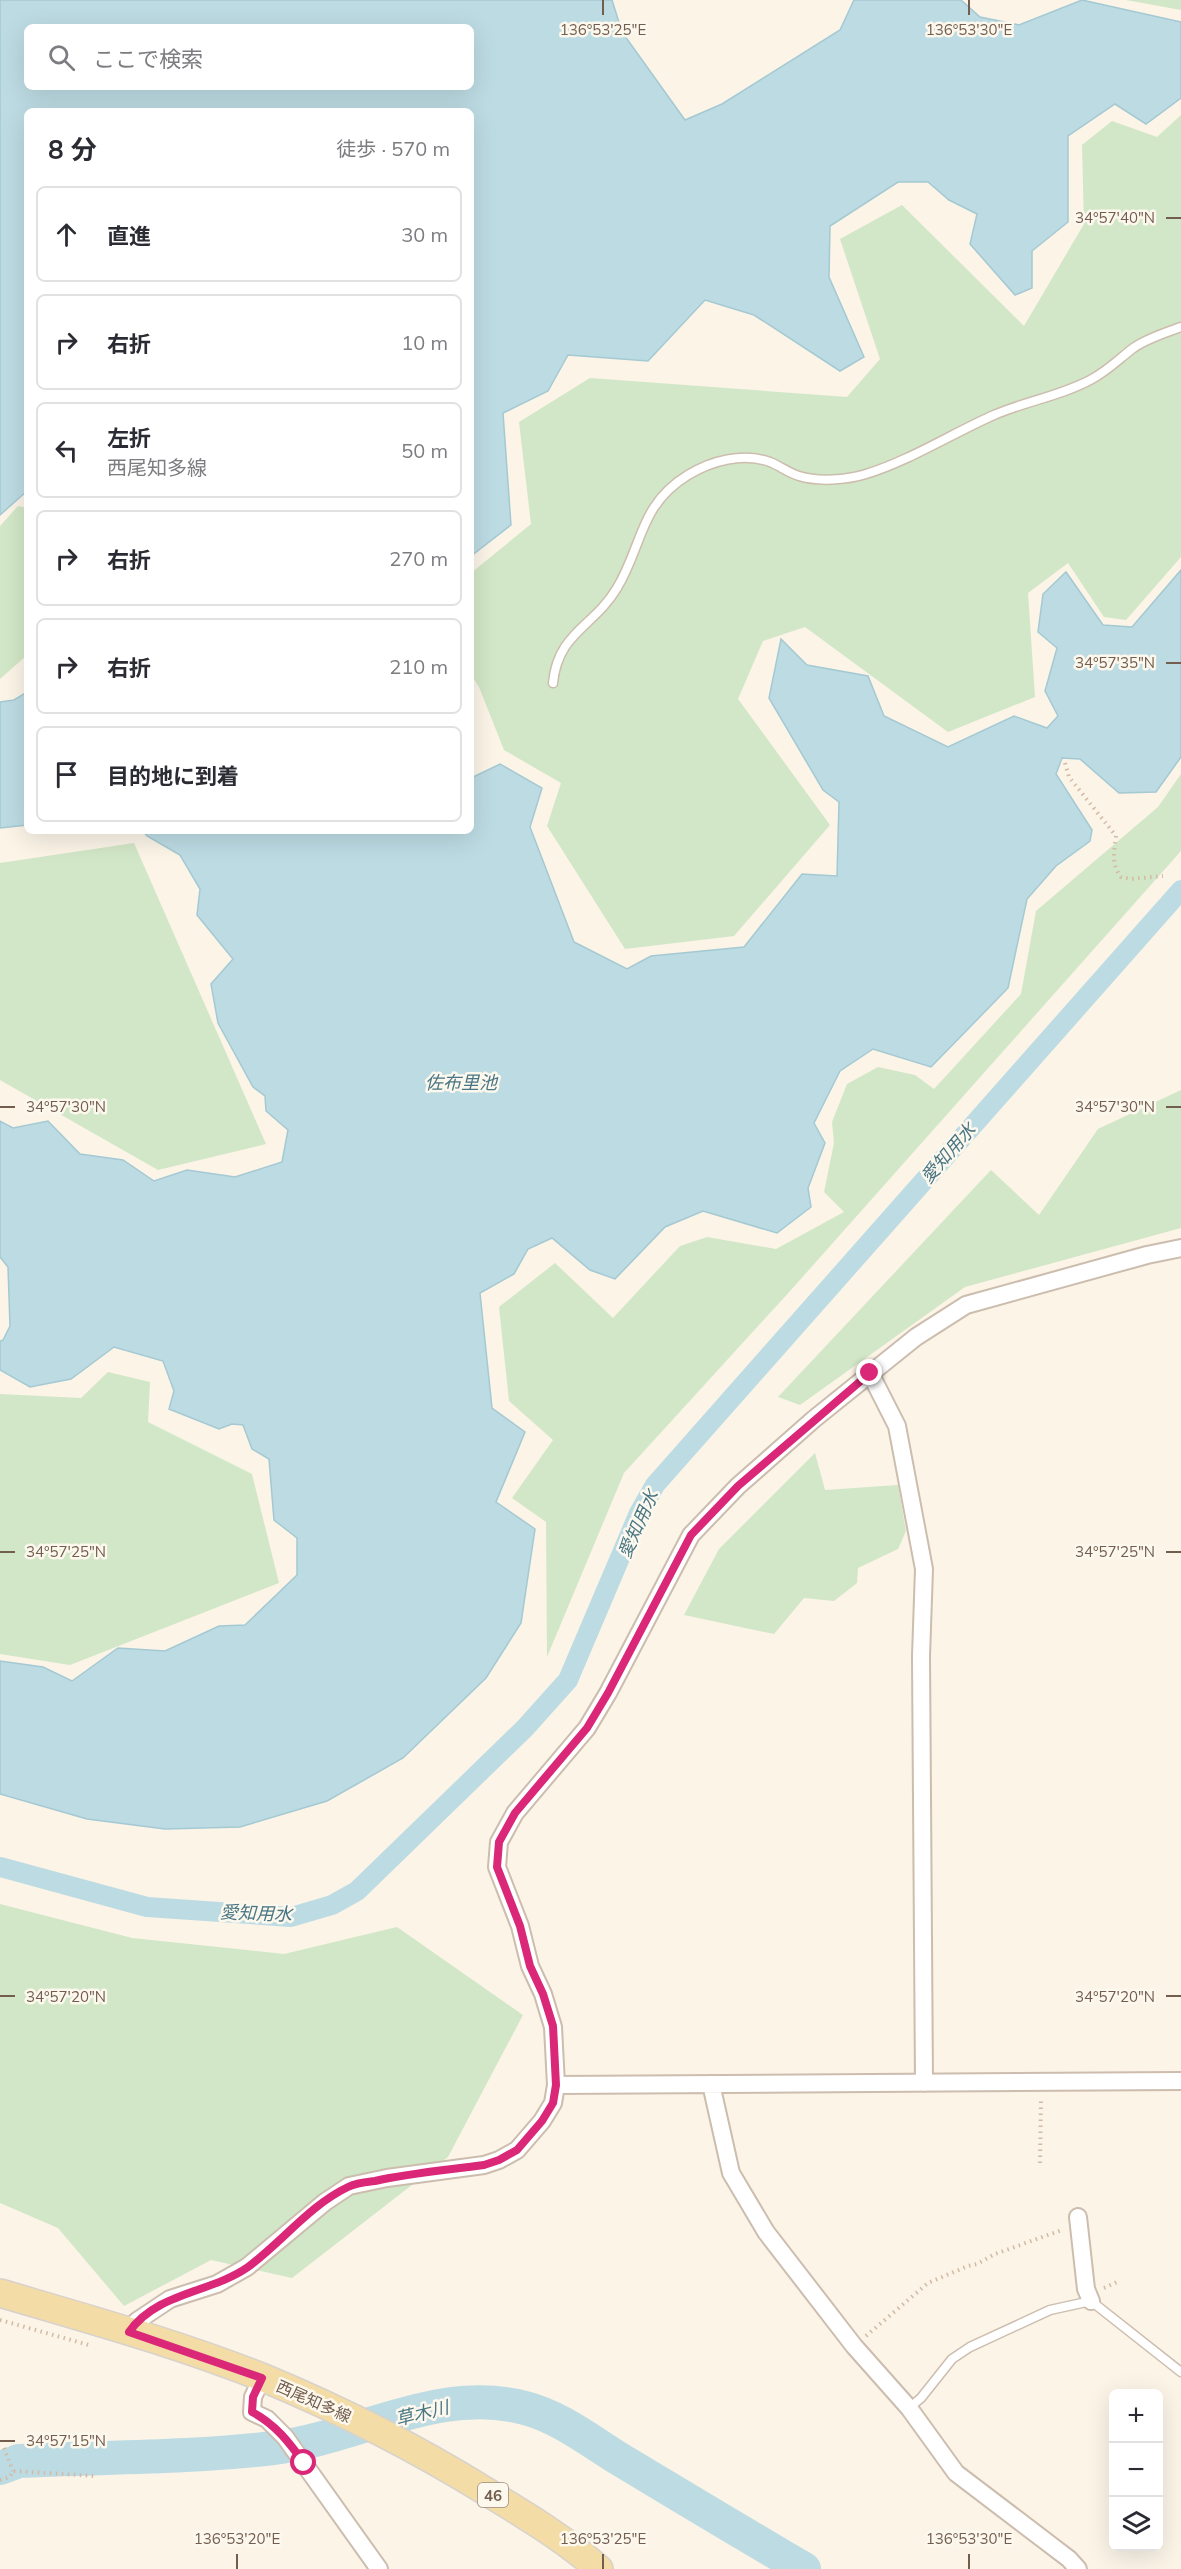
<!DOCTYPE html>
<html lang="ja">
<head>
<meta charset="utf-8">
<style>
  :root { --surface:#fff; --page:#f7f7f7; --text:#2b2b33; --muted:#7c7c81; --line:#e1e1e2 }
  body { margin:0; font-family:Mulish,"Noto Sans JP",sans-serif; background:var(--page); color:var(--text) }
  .controls { position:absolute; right:18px; bottom:18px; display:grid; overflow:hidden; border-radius:9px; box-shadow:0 6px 24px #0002 }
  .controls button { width:54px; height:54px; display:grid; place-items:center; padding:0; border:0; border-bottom:2px solid var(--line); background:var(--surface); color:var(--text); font:30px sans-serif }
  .stop { position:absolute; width:18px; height:18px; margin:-14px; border:4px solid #db2777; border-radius:50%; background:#fff }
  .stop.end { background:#db2777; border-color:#fff; box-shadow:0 2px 6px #0008 }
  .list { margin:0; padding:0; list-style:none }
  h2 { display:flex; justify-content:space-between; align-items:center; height:78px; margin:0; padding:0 24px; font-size:26px }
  h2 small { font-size:20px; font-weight:400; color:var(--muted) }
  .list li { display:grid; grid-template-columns:39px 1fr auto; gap:18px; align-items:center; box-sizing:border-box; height:96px; margin:0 12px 12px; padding:0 12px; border:2px solid var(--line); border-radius:9px }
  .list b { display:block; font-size:22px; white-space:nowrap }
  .list p { margin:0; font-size:20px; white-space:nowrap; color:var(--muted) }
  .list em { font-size:20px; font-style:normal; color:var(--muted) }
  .icon { flex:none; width:33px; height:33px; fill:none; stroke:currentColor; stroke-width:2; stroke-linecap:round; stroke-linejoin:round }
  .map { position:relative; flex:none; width:1181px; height:2569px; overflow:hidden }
  .search { position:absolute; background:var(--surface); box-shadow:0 6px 24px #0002; left:24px; top:24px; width:450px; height:66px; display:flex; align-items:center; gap:15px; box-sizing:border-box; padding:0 21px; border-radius:9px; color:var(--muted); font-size:22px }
  .panel { position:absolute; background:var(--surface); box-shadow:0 6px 24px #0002; left:24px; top:108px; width:450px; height:726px; border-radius:9px }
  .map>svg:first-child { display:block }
  .green { fill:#d2e7c7 }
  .water { fill:#bddbe3; stroke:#a4c9d3; stroke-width:1.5; fill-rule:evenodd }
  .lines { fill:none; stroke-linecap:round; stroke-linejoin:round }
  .canal { stroke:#bddbe3; stroke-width:20 }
  .river { stroke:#bddbe3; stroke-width:34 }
  .service-casing { stroke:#ccbdae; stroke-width:11 }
  .minor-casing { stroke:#ccbdae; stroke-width:20 }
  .primary-casing { stroke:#d8d2cd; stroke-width:30 }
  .path { stroke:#d3baa4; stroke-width:4; stroke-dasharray:1.5 4.5; stroke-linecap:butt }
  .service { stroke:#fff; stroke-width:8 }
  .minor { stroke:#fff; stroke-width:16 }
  .primary { stroke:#f3dca6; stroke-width:27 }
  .route { stroke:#db2777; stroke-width:8 }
  .ticks { fill:none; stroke:#725d4e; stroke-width:2 }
  .labels { text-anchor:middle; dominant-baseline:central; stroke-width:5; stroke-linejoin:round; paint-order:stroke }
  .shield { fill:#fdf8ed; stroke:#9c8c7e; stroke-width:1.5 }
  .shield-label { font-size:15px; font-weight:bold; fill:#725d4e }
  .street-label { font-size:16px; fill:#725d4e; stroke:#fdf8ed }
  .water-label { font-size:18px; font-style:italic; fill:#497684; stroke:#fdf8ed }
  .ticks-label { font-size:15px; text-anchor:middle; fill:#725d4e; stroke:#fdf8ed; stroke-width:5; stroke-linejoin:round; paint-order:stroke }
</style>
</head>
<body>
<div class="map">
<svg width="1181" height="2569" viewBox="0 0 1181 2569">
  <rect width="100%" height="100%" fill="#fbf4e7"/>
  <path class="green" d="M1126 0H1181V10Z
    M1181 115V557L1126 620 1104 617 1068 563 1028 593 1035 697 948 732 805 627 763 641 738 699 830 825 734 936 625 949 547 826 561 783 504 750 479 687 471 675V573L531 524 519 422 590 378 847 397 880 359 840 239 902 205 1024 326 1084 224 1082 145 1112 121 1157 137Z
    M18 506 27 508V655L0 679V526Z
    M1181 774V851L791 1290 624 1473 547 1657 546 1522 512 1498 553 1440 509 1401 499 1307 555 1263 613 1318 680 1246 707 1237 776 1249 844 1212 824 1192 834 1143 832 1122 847 1084 878 1067 915 1075 934 1089 1021 994 1036 911 1158 807Z
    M134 843 266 1144 158 1170 0 1080V863Z
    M1181 1090V1228L965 1287 800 1405 778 1397 991 1170 1039 1215 1098 1129Z
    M108 1372 150 1382 148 1422 252 1474 279 1583 70 1665 0 1654V1394L81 1398Z
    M815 1453 825 1490 898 1485 906 1531 898 1549 858 1568 857 1583 834 1601 804 1598 774 1634 684 1615 719 1549Z
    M0 1904 132 1938 284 1954 397 1927 523 2015 448 2157 292 2278 211 2260 124 2306 58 2228 0 2203Z"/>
  <path class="water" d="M0 0H612L622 32 685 120 722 104 840 30 854 0H961L980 17 1019 25 1082 0 1181 22V98L1146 124 1115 104 1068 136V222L1032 251V288L1015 295 970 244 977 214 949 200 928 182H898L830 226 829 277 864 357 840 371 754 315 705 300 648 361 568 355 548 391 503 413 511 525 471 556V111H27V491L0 515ZM27 27H471V87H27Z
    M1181 570V757L1156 792 1119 793 1080 759 1062 758 1056 774 1092 830 1090 841 1056 866 1027 899 1008 988 931 1067 873 1049 840 1071 814 1123 825 1143 808 1188 811 1207 777 1233 703 1211 665 1227 615 1279 590 1270 552 1238 528 1249 514 1274 480 1293 492 1408 525 1432 496 1502 535 1529 521 1623 486 1678 403 1758 327 1801 240 1827 165 1829 87 1819 0 1794V1661L43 1667 72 1681 118 1648 165 1651 219 1626 245 1625 297 1575V1538L274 1520 269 1459 252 1449 243 1425 232 1424 219 1429 169 1409 174 1391 163 1361 114 1347 71 1379 30 1387 0 1370V1341L3 1340 10 1326 8 1267 0 1257V1121L13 1128 48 1121 80 1154 123 1160 154 1181 187 1170 235 1177 282 1162 288 1130 266 1111 265 1096 253 1087 218 1023 211 984 233 959 197 915 200 889 180 855 147 836 143 831H471V778L500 764 542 788 530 827 574 942 627 969 651 956 744 947 802 874 837 876 839 802 823 790 769 698 781 639 807 665 868 676 884 716 948 747 1014 716 1047 728 1058 716 1045 691 1057 648 1038 632 1043 594 1066 572 1103 625 1132 627Z
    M27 692V825L0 828V702L14 700Z"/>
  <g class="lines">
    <path class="canal" d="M0 1867 147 1907 291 1917 332 1905 357 1891 525 1728 568 1680 639 1513 655 1485 1181 890"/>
    <path class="river" d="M0 2468 19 2461C103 2457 189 2458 273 2448 358 2438 438 2385 525 2408 560 2417 590 2441 621 2460 681 2496 742 2533 804 2569"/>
    <g class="service-casing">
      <path id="service" d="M553 683C558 632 594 627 617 588 643 545 639 505 688 475 711 461 743 452 770 462 780 466 789 473 799 476 818 482 847 480 866 474 909 461 953 433 994 415 1026 401 1061 396 1092 379 1107 371 1118 360 1132 349 1145 339 1165 333 1181 327
        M909 2408 921 2398 952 2359 970 2347 1050 2310 1091 2301 1181 2372"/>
    </g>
    <g class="minor-casing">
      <path id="minor" d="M870 1373 897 1426 924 1569 921 1656 924 2083
        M711 2084 731 2173 766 2232 854 2346 909 2408 956 2473 1069 2559 1078 2569
        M556 2085 1181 2081
        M1078 2217 1086 2289 1091 2301
        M129 2332 137 2321 170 2299 217 2284 247 2267 325 2202 349 2186 387 2178 484 2165 499 2160 517 2150 542 2121 553 2103 556 2085 553 2027 543 1994 530 1966 520 1926 497 1867 499 1842 515 1813 587 1728 608 1693 691 1535 738 1486 814 1419 916 1337 966 1305 1147 1255 1181 1248
        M262 2378 253 2397 252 2412 267 2419 285 2437 379 2569"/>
    </g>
    <g class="primary-casing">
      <path id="primary" d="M0 2293C88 2319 179 2344 264 2378 341 2410 416 2448 487 2492 525 2515 565 2539 599 2569"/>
    </g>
    <path class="path" d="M1065 763 1069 777 1116 836C1114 852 1111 864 1121 877L1131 879 1163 876
      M1040 2163 1041 2098
      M1104 2288 1117 2282
      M0 2320 89 2345
      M866 2336 928 2283 968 2266 977 2264 995 2254 1062 2230
      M4 2448 13 2471
      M0 2480 10 2477 13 2471 95 2476"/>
    <use href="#service" class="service"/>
    <use href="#minor" class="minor"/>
    <use href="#primary" class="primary"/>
  </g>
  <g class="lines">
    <path class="route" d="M304 2463C289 2442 275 2424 252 2412L253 2397 262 2378 129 2332C157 2292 211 2293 248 2267 282 2242 310 2205 348 2187 356 2183 367 2182 375 2181 411 2173 448 2170 484 2165L499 2160 517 2150 542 2121 553 2103 556 2085 553 2026 543 1994 530 1966 520 1926 497 1867 499 1842 515 1813 587 1728 608 1693 691 1535 738 1486 870 1373"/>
  </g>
  <path class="ticks" d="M603 0V15M969 0V15M1166 218H1181M1166 663H1181M0 1107H15M1166 1107H1181M0 1552H15M1166 1552H1181M0 1996H15M1166 1996H1181M0 2441H15M237 2554V2569M603 2554V2569M969 2554V2569"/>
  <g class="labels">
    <rect class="shield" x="478" y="2483" width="30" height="24" rx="4.5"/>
    <g class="shield-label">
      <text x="493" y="2495">46</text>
    </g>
    <g class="street-label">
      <text transform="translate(314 2401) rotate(24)">西尾知多線</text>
    </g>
    <g class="water-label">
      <text x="461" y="1082">佐布里池</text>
      <text transform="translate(948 1153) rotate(-49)">愛知用水</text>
      <text transform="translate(638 1524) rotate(-66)">愛知用水</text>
      <text transform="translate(256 1913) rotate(2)">愛知用水</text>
      <text transform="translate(422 2413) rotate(-14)">草木川</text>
    </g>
  </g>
  <g class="ticks-label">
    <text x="603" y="35">136°53'25"E</text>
    <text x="969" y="35">136°53'30"E</text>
    <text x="1115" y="223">34°57'40"N</text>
    <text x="1115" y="668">34°57'35"N</text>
    <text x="66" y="1112">34°57'30"N</text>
    <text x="1115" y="1112">34°57'30"N</text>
    <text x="66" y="1557">34°57'25"N</text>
    <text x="1115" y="1557">34°57'25"N</text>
    <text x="66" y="2002">34°57'20"N</text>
    <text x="1115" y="2002">34°57'20"N</text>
    <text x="66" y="2446">34°57'15"N</text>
    <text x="237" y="2544">136°53'20"E</text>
    <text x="603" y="2544">136°53'25"E</text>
    <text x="969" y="2544">136°53'30"E</text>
  </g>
</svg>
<div class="controls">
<button>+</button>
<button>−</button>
<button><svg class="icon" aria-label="layers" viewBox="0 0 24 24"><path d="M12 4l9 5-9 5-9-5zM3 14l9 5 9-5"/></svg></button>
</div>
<div class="stop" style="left:304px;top:2463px"></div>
<div class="stop end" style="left:870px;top:1373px"></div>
<div class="search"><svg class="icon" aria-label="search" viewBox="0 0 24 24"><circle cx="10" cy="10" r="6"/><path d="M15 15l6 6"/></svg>ここで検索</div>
<section class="panel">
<h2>8 分<small>徒歩 · 570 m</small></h2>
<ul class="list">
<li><svg class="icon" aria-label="ahead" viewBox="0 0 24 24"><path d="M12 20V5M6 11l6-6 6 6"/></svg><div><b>直進</b></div><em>30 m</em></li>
<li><svg class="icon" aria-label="right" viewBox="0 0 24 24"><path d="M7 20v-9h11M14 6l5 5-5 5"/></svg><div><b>右折</b></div><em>10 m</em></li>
<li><svg class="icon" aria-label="left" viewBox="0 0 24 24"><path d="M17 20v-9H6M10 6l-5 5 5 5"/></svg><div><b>左折</b><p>西尾知多線</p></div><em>50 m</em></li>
<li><svg class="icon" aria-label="right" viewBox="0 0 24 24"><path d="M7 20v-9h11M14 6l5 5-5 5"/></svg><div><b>右折</b></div><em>270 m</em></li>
<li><svg class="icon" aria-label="right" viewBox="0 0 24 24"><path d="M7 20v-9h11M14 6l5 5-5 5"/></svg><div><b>右折</b></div><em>210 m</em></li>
<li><svg class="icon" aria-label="arrive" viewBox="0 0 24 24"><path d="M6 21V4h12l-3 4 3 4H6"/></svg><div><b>目的地に到着</b></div></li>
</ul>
</section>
</div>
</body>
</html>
